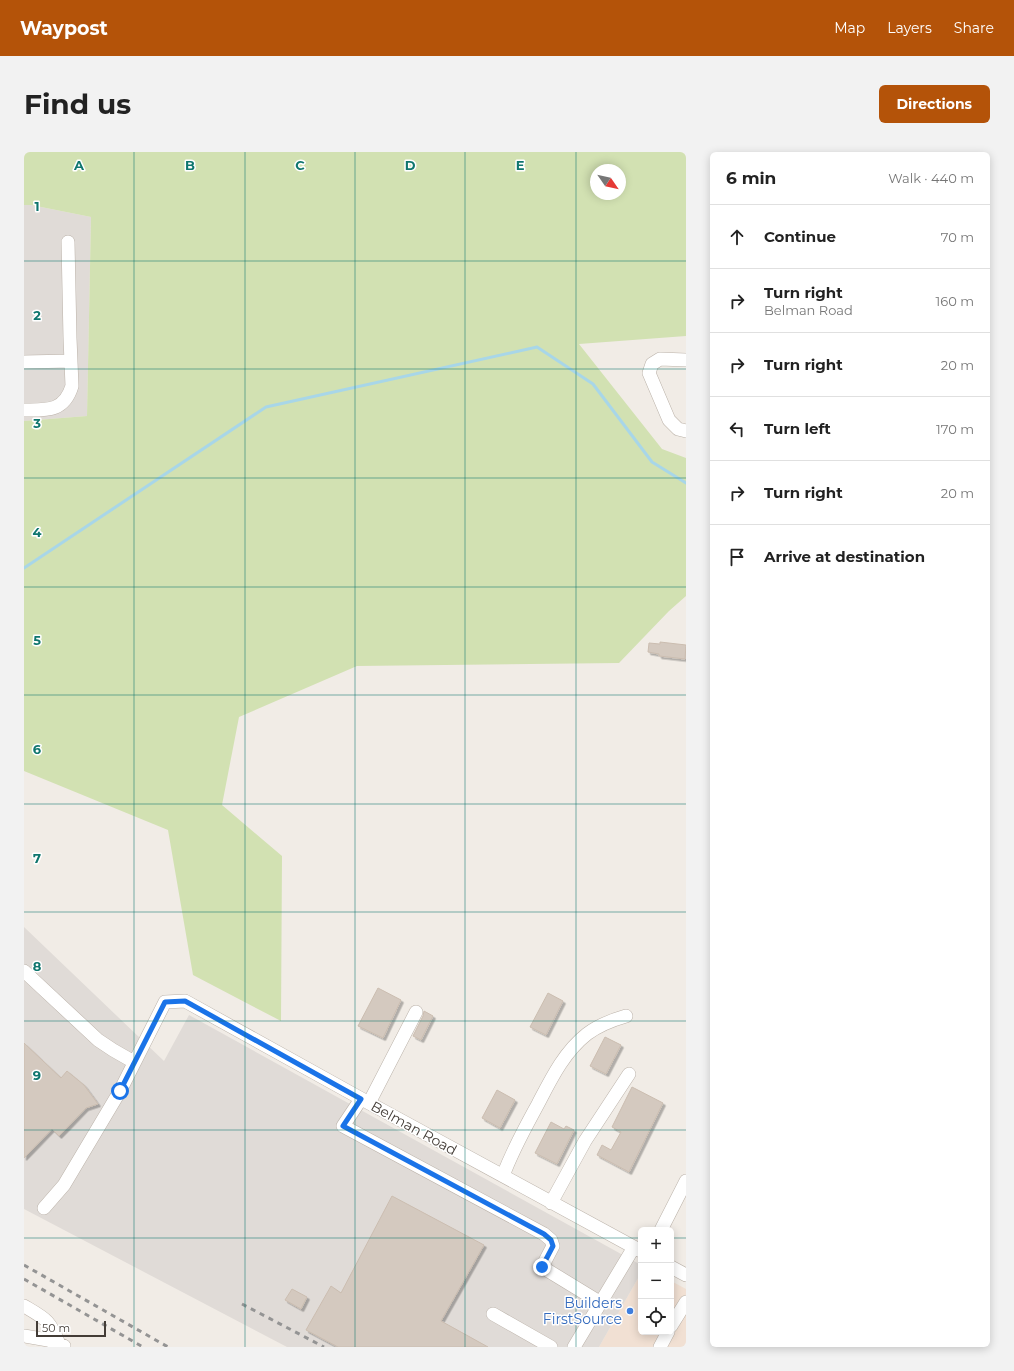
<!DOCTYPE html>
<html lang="en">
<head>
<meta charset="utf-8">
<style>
  :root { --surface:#fff; --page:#f2f2f2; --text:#222; --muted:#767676; --line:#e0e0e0; --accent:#b45309 }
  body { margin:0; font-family:Montserrat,sans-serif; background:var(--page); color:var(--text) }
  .controls { position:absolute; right:12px; bottom:12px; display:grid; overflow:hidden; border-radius:6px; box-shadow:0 2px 10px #0003 }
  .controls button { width:36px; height:36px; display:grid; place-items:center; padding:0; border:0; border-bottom:1px solid var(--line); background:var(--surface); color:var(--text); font:20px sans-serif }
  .compass { position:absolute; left:566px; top:12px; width:36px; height:36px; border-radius:50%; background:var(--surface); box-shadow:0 2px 10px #0003; rotate:124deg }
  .scale { position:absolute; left:12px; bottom:10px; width:70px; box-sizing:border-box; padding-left:4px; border:2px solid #433c36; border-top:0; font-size:11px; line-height:14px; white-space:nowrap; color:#433c36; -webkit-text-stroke:3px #fff; paint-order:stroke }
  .stop { position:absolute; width:12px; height:12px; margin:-9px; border:3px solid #1a73e8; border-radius:50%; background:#fff }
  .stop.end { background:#1a73e8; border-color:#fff; box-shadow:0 1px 4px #0008 }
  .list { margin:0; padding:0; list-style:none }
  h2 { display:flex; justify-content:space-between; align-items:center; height:52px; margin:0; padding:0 16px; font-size:17px }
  h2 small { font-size:13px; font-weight:400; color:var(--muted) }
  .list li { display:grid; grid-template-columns:26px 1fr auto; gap:12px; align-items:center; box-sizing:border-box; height:64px; padding:0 16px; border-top:1px solid var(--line) }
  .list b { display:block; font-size:15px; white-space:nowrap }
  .list p { margin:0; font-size:13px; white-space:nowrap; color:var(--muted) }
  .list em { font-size:13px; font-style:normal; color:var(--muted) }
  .icon { flex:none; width:22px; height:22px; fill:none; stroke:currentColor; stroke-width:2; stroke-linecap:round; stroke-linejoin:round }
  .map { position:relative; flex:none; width:662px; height:1195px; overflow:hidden; border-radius:6px }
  header { display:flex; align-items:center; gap:24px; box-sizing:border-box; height:56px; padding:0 20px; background:var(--accent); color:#fff }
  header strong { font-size:19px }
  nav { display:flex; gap:22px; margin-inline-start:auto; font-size:14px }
  .intro { display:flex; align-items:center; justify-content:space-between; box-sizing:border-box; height:96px; padding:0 24px }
  h1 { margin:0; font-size:28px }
  .button { padding:10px 18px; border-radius:6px; background:var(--accent); color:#fff; font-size:14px; font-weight:700 }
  main { display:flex; gap:24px; padding:0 24px }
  aside { flex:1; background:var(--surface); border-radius:6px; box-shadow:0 2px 10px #0003 }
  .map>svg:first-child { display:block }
  .commercial { fill:#f1e0d3 }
  .industrial { fill:#e0dbd7 }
  .green { fill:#d2e1b2; fill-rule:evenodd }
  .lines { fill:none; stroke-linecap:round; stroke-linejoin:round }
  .stream { stroke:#a8d6e8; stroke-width:3 }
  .building { fill:#d4c9bf; stroke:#cbbdb0; filter:url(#shadow) }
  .minor-casing { stroke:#bbb2a9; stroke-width:14 }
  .minor { stroke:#fff; stroke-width:13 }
  .rail { stroke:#949494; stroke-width:3; stroke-dasharray:5 5; stroke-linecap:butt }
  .route { stroke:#1a73e8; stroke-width:5 }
  .grid { fill:none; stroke:#0f766e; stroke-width:1; stroke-opacity:0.55 }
  .shop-dot { fill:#3f7fe0; stroke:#fff; stroke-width:1.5 }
  .labels { text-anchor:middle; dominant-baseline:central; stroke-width:3; stroke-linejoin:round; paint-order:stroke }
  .street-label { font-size:14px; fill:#433c36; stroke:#fff }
  .shop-label { font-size:14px; fill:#366cbe; stroke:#fff; text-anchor:end }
  .grid-label { font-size:13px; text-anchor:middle; font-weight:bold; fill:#0f766e; stroke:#fff; stroke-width:3; stroke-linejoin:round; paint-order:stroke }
</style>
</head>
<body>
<header>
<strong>Waypost</strong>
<nav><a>Map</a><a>Layers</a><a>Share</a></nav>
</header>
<div class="intro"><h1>Find us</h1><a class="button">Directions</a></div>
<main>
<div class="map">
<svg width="662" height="1195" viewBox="0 0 662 1195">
  <defs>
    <filter id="shadow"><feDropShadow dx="2.5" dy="2.5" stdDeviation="0" flood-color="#0004"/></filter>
  </defs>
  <rect width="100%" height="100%" fill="#f1ece6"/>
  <path class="commercial" d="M617 1121V1180H647V1129L662 1137V1195H575Z"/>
  <path class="industrial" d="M0 53H7L67 65 63 264 0 269Z
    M0 775 140 909 165 863 617 1113V1121L575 1195H263L0 1057Z"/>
  <path class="green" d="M0 0H662V184L555 192 638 297 662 306V444L645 459 595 511 333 514 215 565 198 653 258 704 257 869 169 823 144 678 0 619V269L63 264 67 65 7 53H0ZM572 18H596V42H572Z"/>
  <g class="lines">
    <path class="stream" d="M0 416 242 255 513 195 569 232 628 310 662 331"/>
  </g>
  <path class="building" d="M636 490 662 493 661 507 635 504V502L624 500 625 491 636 492Z
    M354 836 377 848 359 886 334 874Z
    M524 841 539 849 522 883 506 875Z
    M400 859 409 864 397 888 389 884 399 864Z
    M581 885 597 893 582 922 566 914Z
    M0 891 37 926 43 919 60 933 74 952 62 956 35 984 28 977 0 1006Z
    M608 935 639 951 605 1020 573 1003 578 993 587 998 597 980 588 975Z
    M473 938 491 948 476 976 458 966Z
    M527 970 540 977 542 974 550 978 533 1012 511 1001Z
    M368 1044 460 1093 417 1169 464 1195H314L282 1178 307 1134 317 1141Z
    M268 1137 283 1145 277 1157 261 1148Z"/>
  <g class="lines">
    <g class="minor-casing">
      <path id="minor" d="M662 208 636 207 628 212 625 221 645 268 654 277 662 279
        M0 210 47 209
        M0 258C23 258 40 260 48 234L46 186 44 90
        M0 819 74 888 89 898 110 910
        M337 947 319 974 520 1082 527 1088 529 1094 518 1115 577 1151
        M345 951 392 860
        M479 1024C488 999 501 976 514 952 527 927 540 900 563 882 575 873 588 868 602 864
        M527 1051 561 989 605 922
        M20 1056 40 1033 96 939 141 850 161 849 345 951 617 1099
        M637 1078 662 1029
        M647 1115 662 1123
        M0 1154C22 1167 26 1168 35 1192
        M469 1162 527 1195
        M647 1174 662 1150
        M0 1184 24 1188 40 1194
        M550 1195 610 1095
        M636 1195 644 1180"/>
    </g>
    <use href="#minor" class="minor"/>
    <path class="rail" d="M0 1113 144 1195
      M0 1127 119 1195
      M218 1152 300 1195"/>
  </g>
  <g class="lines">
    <path class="route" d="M96 939 141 850 161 849 337 947 319 974 520 1082 527 1088 529 1094 518 1115"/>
  </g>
  <path class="grid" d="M110 0V1195M221 0V1195M331 0V1195M441 0V1195M552 0V1195M0 109H662M0 217H662M0 326H662M0 435H662M0 543H662M0 652H662M0 760H662M0 869H662M0 978H662M0 1086H617M647 1086H662"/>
  <circle class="shop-dot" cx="606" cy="1159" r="4"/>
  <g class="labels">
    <g class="street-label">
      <text transform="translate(390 976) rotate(29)">Belman Road</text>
    </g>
    <g class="shop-label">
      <text x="598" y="1151">Builders<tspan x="598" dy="16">FirstSource</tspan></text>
    </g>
  </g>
  <g class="grid-label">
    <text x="55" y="18">A</text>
    <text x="166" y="18">B</text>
    <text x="276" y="18">C</text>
    <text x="386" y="18">D</text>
    <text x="496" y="18">E</text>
    <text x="13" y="59">1</text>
    <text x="13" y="168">2</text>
    <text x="13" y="276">3</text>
    <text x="13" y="385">4</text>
    <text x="13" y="493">5</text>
    <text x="13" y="602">6</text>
    <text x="13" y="711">7</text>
    <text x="13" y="819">8</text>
    <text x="13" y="928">9</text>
  </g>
</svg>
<div class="controls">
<button>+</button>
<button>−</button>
<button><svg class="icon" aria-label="locate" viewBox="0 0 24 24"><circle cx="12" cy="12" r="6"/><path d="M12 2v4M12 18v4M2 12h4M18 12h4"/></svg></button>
</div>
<svg class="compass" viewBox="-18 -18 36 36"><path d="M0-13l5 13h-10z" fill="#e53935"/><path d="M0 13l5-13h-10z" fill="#767676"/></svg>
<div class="scale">50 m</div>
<div class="stop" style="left:96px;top:939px"></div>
<div class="stop end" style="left:518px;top:1115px"></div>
</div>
<aside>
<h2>6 min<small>Walk · 440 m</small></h2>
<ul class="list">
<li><svg class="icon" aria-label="ahead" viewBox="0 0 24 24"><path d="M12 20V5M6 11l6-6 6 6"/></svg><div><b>Continue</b></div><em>70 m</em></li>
<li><svg class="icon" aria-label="right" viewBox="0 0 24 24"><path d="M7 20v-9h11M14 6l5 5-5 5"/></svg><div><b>Turn right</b><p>Belman Road</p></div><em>160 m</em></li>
<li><svg class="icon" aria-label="right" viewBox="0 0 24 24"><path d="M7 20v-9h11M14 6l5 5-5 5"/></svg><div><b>Turn right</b></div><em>20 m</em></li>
<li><svg class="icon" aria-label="left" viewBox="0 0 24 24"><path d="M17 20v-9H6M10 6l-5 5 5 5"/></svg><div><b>Turn left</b></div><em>170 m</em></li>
<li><svg class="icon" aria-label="right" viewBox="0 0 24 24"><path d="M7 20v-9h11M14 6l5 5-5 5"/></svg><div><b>Turn right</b></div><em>20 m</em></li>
<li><svg class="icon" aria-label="arrive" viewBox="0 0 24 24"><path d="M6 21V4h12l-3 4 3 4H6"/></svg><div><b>Arrive at destination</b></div></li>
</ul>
</aside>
</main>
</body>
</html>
